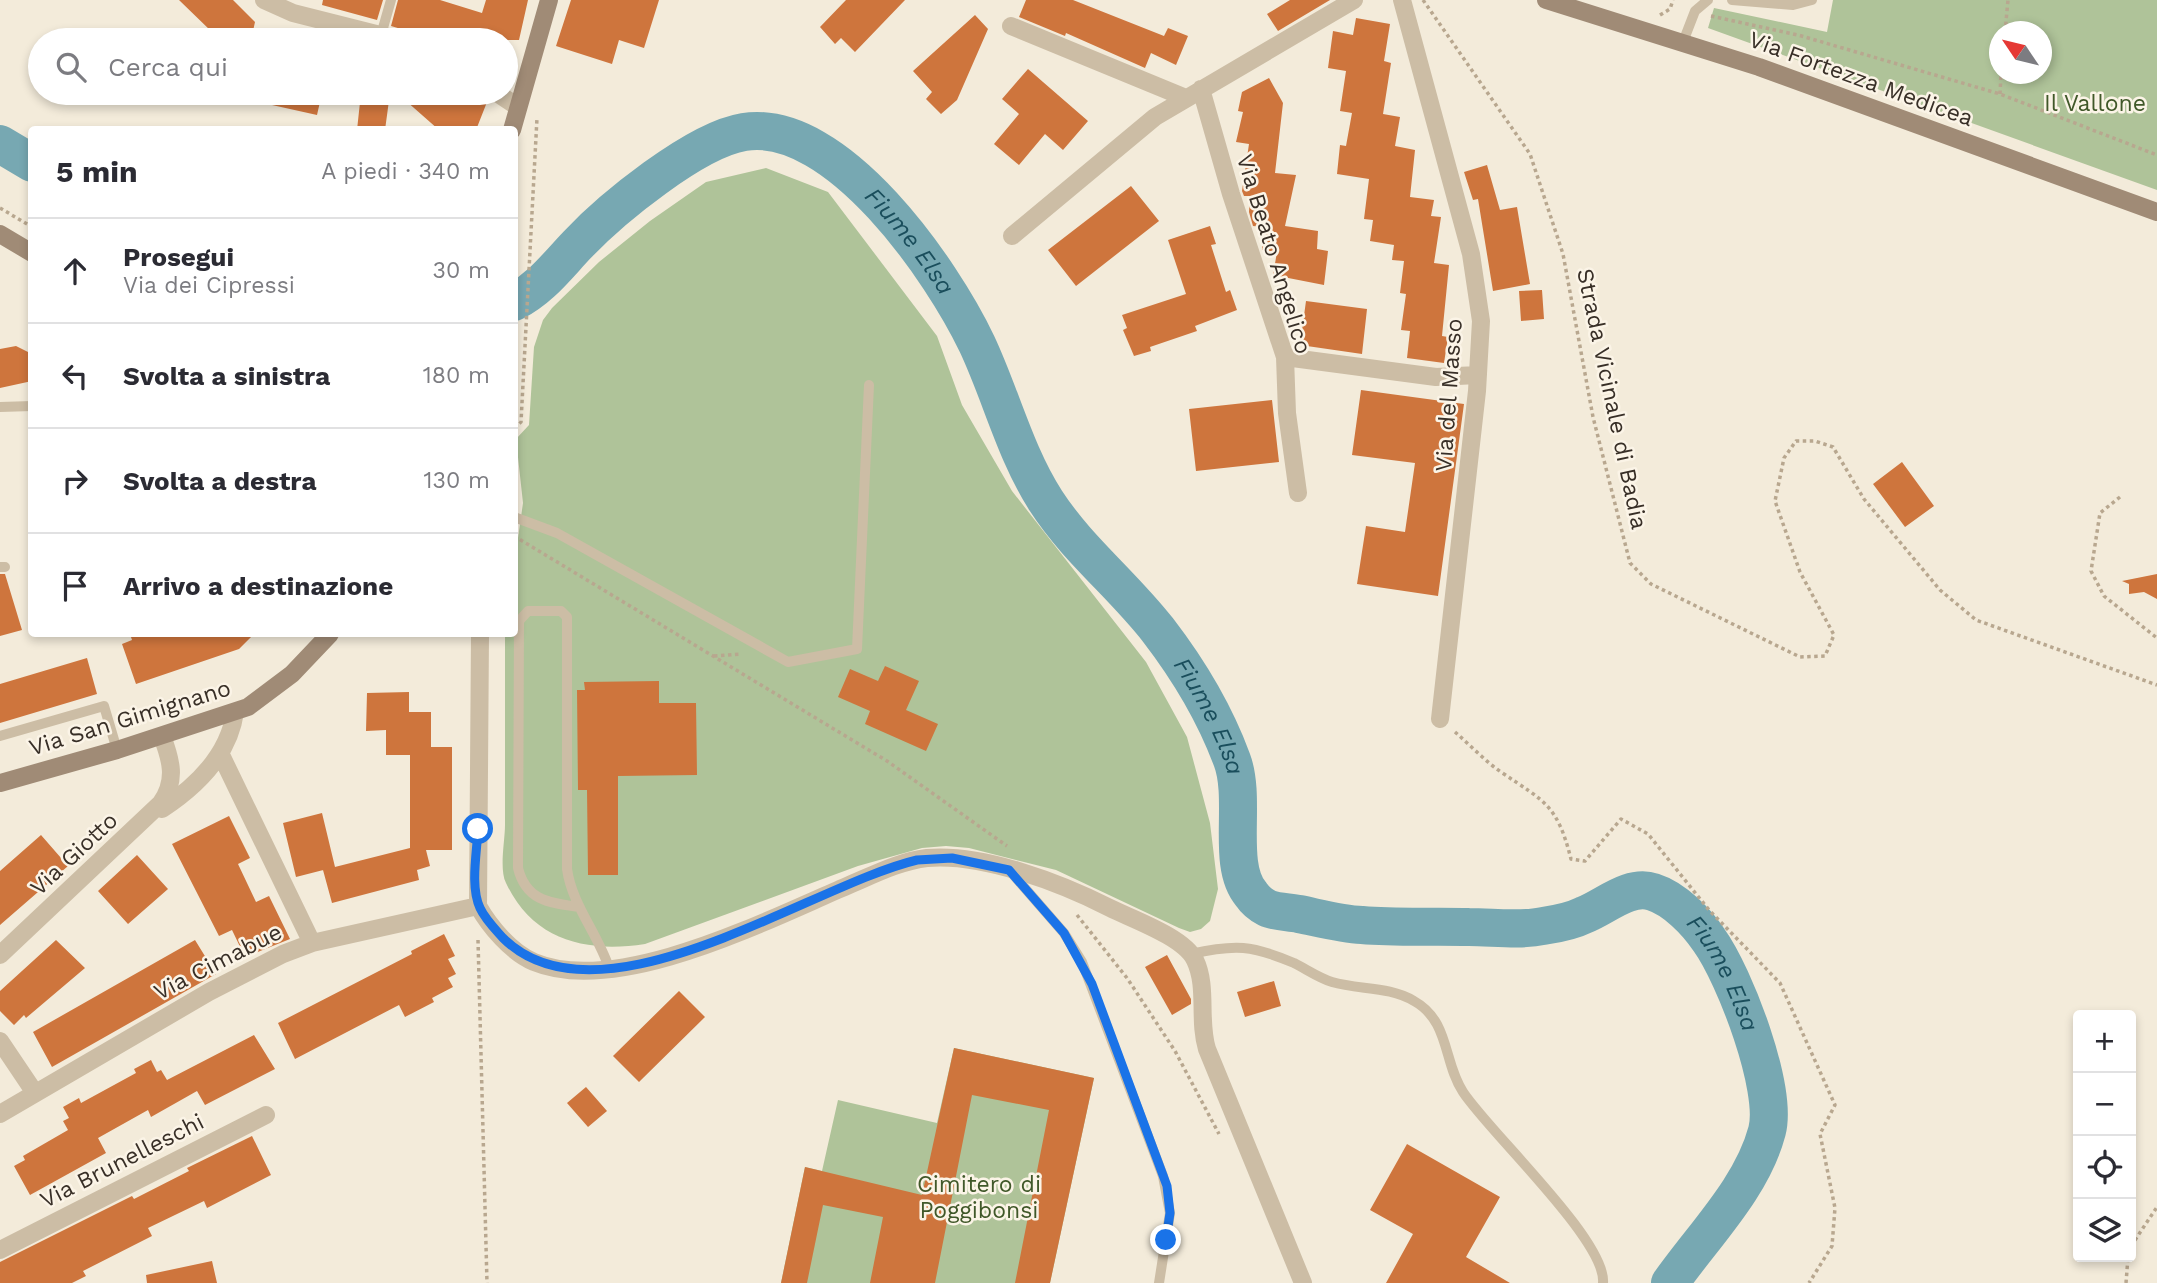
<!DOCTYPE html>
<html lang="it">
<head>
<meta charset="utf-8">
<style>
  :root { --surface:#fff; --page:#f7f7f7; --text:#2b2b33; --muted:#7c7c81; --line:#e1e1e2 }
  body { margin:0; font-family:"Work Sans",sans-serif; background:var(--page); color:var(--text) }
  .controls { position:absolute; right:21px; bottom:21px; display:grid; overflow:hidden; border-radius:7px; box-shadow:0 4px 10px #0003 }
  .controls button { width:63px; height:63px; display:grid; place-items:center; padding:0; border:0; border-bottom:2px solid var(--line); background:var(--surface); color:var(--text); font:35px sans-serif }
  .compass { position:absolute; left:1989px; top:21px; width:63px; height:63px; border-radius:50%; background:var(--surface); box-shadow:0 4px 10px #0003; rotate:305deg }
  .stop { position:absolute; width:21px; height:21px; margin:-16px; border:5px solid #1a73e8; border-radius:50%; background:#fff }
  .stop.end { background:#1a73e8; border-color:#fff; box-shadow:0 2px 7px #0008 }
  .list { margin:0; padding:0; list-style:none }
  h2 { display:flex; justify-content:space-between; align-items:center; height:91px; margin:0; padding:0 28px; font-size:30px }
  h2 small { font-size:23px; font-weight:400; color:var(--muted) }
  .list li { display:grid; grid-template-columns:46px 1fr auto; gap:21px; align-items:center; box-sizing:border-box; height:105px; padding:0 28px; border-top:2px solid var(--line) }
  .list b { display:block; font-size:26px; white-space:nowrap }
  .list p { margin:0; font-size:23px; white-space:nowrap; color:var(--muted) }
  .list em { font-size:23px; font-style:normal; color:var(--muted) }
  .icon { flex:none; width:38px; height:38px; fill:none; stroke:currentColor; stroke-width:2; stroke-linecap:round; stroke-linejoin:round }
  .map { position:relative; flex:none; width:2157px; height:1283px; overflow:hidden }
  .search { position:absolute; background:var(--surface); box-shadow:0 4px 10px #0003; left:28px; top:28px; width:490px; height:77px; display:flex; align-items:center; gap:18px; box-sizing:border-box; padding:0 24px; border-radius:38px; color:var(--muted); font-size:26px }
  .panel { position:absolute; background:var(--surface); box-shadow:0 4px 10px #0003; left:28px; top:126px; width:490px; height:511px; border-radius:7px }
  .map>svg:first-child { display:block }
  .green { fill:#afc399; fill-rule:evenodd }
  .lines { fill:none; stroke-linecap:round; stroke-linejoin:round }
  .river { stroke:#77a8b2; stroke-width:38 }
  .building { fill:#ce753d }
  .path { stroke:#b8a78f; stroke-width:3.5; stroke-dasharray:3.5 3.5; stroke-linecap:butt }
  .lane { stroke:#ccbda5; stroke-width:10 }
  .street { stroke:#ccbda5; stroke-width:18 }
  .secondary { stroke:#a08b76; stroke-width:18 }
  .route { stroke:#1a73e8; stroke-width:9 }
  .labels { text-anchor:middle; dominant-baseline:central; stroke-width:5; stroke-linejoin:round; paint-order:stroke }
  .street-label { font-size:23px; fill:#382f27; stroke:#fbf4e7 }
  .park-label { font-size:23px; fill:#405829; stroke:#fbf4e7 }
  .water-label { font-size:24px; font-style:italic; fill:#1a4e5c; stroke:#fbf4e7 }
</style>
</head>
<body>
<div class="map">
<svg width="2157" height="1283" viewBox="0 0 2157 1283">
  <rect width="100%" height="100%" fill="#f3ebda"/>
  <path class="green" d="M1833 0H2157V190L1708 28 1714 8 1827 32ZM2000 32H2042V74H2000Z
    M766 168 828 192 937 336 962 405 1012 491 1146 662 1187 737 1210 823 1218 889 1210 921 1201 929 1190 932 1179 928 1056 870 969 848 946 846 922 848 858 866 645 944C587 953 533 941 506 883 499 869 505 841 505 825 505 761 505 697 505 634H514L518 538 523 503 516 439 529 425 534 347 543 320 552 308 599 262 650 221 706 182Z
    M954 1048 1094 1078 1050 1283H781L805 1167 822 1171 838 1100 937 1123Z"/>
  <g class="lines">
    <g class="river">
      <path d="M0 144 32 163"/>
      <path id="s1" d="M514 302C541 288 557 266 577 245 611 209 695 140 744 132 837 117 943 272 977 344 1001 395 1015 453 1046 501 1077 549 1123 585 1158 630 1188 669 1215 714 1232 760 1247 800 1226 865 1251 894 1255 900 1261 905 1267 908 1275 912 1289 912 1299 914 1319 918 1341 924 1362 925 1397 928 1433 926 1469 927 1493 927 1520 931 1543 926 1557 924 1572 921 1584 915 1605 907 1629 884 1653 892 1675 899 1697 922 1709 940 1735 976 1778 1089 1767 1131 1752 1188 1703 1236 1670 1283"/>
    </g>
  </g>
  <path class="building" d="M179 0H233L255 22 251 40H212L213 33Z
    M323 0H383L377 20 322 5Z
    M398 0H440L482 13 486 0H528L519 40H438L391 26Z
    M571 0H659L644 48 619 40 612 64 556 46Z
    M846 0H905L855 52 841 38 835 44 820 27Z
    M1026 0H1073L1164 36 1168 28 1188 36 1176 65 1151 53 1145 68 1066 33 1065 36 1019 17Z
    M1290 0H1330L1278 31 1267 14Z
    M975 15 988 29 957 100 941 114 926 99 932 92 913 71Z
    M1356 18 1390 24 1384 61 1391 63 1383 114 1400 117 1395 146 1415 150 1410 197 1434 200 1431 216 1441 217 1434 263 1449 265 1442 336 1448 337 1444 363 1407 358 1410 331 1401 330 1406 294 1400 293 1404 261 1392 260 1394 245 1370 241 1373 220 1364 219 1369 179 1337 174 1340 145 1346 146 1352 113 1340 111 1346 71 1328 68 1333 31 1353 35Z
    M1028 69 1088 121 1063 150 1045 134 1019 165 994 144 1019 114 1002 99Z
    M1269 78 1283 103 1275 173 1296 175 1285 226 1318 231 1317 249 1328 251 1324 285 1273 275 1277 252 1262 250 1263 227 1253 226 1249 212 1250 196H1244L1242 191 1249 144 1236 142 1243 112 1238 111 1242 92Z
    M249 93H322L317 115 249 100Z
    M361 93H390L385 130H357Z
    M397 93H474L487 102 476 130H439Z
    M1487 165 1500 210 1517 207 1530 284 1493 291 1478 199 1473 200 1464 172Z
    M1131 186 1159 221 1076 286 1048 250Z
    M1210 226 1216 244 1211 245 1226 292 1230 290 1237 310 1195 326 1197 331 1150 347 1151 351 1134 356 1123 330 1127 328 1122 315 1186 294 1168 240Z
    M1542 290 1544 319 1521 321 1519 291Z
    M1306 301 1367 309 1362 354 1300 345Z
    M16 346 32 354V381L0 388V349Z
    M1361 390 1464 404 1438 596 1357 584 1366 526 1405 532 1415 463 1352 455Z
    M1272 400 1279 462 1196 471 1189 409Z
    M1902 462 1934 506 1905 527 1873 484Z
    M0 574H5L22 630 0 636Z
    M2157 574V599L2144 592 2129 594V584L2122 581Z
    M130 634H254L239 649 136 684 122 644 132 640Z
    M87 658 97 694 0 723V684Z
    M885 666 919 681 906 710 938 724 926 751 865 724 870 711 838 697 850 669 878 681Z
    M659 681V703H696L697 775 618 776V875H588L587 790H578L577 690H585L584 682Z
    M409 692V712H431V747H452V850H426L430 866 417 870 419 880 332 903 323 870 410 848V755H386V730L366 731 367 693Z
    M322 813 335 867 296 877 283 823Z
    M229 816 250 858 238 864 256 902 269 896 290 939 245 957 232 930 219 936 172 844Z
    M41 835 68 866 0 925V871Z
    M137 855 168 889 128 924 98 891Z
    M444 934 455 956 448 959 456 974 448 978 453 987 432 998 434 1002 405 1017 399 1005 295 1059 278 1023 412 954 411 951Z
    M56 940 85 968 26 1018 24 1015 14 1025 0 1011V991Z
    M195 940 216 974 52 1067 33 1032Z
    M1167 955 1191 999V1004L1172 1015 1145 967Z
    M1274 981 1281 1006 1245 1017 1237 992Z
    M679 991 705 1017 639 1082 613 1056Z
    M254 1035 275 1069 205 1105 197 1091 151 1117 148 1110 98 1138 106 1153 30 1195 14 1166 25 1160 23 1156 68 1130 63 1121 69 1118 63 1107 79 1098 81 1103 136 1073 134 1069 151 1060 157 1072 161 1070 167 1080Z
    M954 1048 1094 1078 1050 1283H1015L1049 1110 972 1095 935 1283H870L883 1217 823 1205 807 1283H781L805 1167 922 1195Z
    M586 1087 607 1111 588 1127 567 1103Z
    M252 1136 271 1175 207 1208 204 1201 148 1228 152 1236 83 1271 86 1276 72 1283H0V1262L132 1196 134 1199 189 1171 187 1168Z
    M1407 1144 1500 1197 1466 1257 1510 1283H1386L1413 1234 1370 1210Z
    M212 1261 217 1283H147L146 1275Z"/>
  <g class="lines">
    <path class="path" d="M1423 0 1530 154 1563 254 1593 417 1630 563 1651 584 1800 657 1825 656 1834 635 1800 572 1775 501 1784 458 1796 441H1815L1833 447 1864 499 1940 590 1976 620 2157 685
      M1660 15 1670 9 1673 0
      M1711 16 1798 35 2000 94 2157 155
      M2005 32 2008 0
      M2000 94 2001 74
      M0 208 32 227
      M514 428 521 422 537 118
      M2120 497 2100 513 2091 571 2104 596 2157 638
      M514 536 887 761 1007 846
      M714 656 741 654
      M1455 732C1470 745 1485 761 1501 772 1545 802 1557 804 1571 859L1585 861 1621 819 1648 834 1709 910 1780 983 1835 1105 1820 1134 1835 1208 1832 1246 1809 1283
      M1077 915 1127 978 1175 1051 1219 1134
      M478 940 487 1283
      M2131 1246 2157 1207
      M2126 1283 2128 1257"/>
    <path class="lane" d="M1732 0 1793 5 1812 0
      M381 35 391 0
      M1683 42 1695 11 1708 0
      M0 407 32 406
      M514 517 557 533 788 662 857 649 869 385
      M0 567H5
      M0 736 104 706 117 750
      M1010 871 1064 933 1082 962 1163 1176 1170 1213 1159 1283
      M579 907C550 903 526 901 518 868L519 621 528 611H561L567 617V869C572 905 598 934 609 968
      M1191 954C1235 944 1252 945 1294 963 1306 969 1319 978 1332 982 1359 990 1389 986 1414 1001 1450 1021 1443 1062 1463 1092 1489 1132 1607 1241 1603 1283"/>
    <path class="street" d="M264 0 293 13 400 40
      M1402 0 1471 254 1481 321 1477 391 1440 719
      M1011 26 1186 98
      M1201 89 1231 194 1285 357 1287 413 1298 493
      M497 93 518 107
      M1012 236 1155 117 1354 0
      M1285 357 1436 377 1478 375
      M480 634 478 906C490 927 511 952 534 962 618 997 769 919 847 886 873 875 900 861 927 858 983 853 1061 883 1110 908 1132 919 1184 937 1195 960 1208 987 1198 1020 1207 1049L1303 1283
      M221 755 312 943
      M162 809C197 786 229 755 235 712
      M0 955 161 803C177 780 171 760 162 736
      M0 1041 35 1093
      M0 1114 209 992 283 954 312 943 478 906
      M0 1250 266 1115"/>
    <path class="secondary" d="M1546 0 1759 67 2157 212
      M512 130 549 0
      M0 234 32 253
      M0 783 117 750 248 707 292 674 330 634"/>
  </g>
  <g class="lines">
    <path class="route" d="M478 829C477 852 470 887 480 908 485 919 495 929 503 938 599 1034 811 885 917 860L952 858 1009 870 1064 933 1092 984 1167 1186 1170 1213 1166 1240"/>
  </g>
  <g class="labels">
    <g class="street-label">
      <text transform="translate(1861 79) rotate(20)">Via Fortezza Medicea</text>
      <text transform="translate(1274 254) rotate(73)">Via Beato Angelico</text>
      <text transform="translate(1449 395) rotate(-86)">Via del Masso</text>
      <text transform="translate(1612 399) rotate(78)">Strada Vicinale di Badia</text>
      <text transform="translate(130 718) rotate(-17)">Via San Gimignano</text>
      <text transform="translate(74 854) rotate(-43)">Via Giotto</text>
      <text transform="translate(218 962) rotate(-27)">Via Cimabue</text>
      <text transform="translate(122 1161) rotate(-27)">Via Brunelleschi</text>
    </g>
    <g class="park-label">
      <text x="2095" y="103">Il Vallone</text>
      <text x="979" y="1184">Cimitero di<tspan x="979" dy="26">Poggibonsi</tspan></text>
    </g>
    <g class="water-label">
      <text stroke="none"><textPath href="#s1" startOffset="497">Fiume Elsa</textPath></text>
      <text stroke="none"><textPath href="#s1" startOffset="1064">Fiume Elsa</textPath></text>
      <text stroke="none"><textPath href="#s1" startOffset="1778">Fiume Elsa</textPath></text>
    </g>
  </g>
</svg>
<div class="controls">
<button>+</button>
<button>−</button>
<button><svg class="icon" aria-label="locate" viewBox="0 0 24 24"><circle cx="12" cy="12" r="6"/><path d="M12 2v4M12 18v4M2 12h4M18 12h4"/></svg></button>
<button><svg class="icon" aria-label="layers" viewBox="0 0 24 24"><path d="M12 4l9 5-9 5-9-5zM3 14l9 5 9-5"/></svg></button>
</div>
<svg class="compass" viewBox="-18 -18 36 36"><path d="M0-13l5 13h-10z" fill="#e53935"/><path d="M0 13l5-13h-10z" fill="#7c7c81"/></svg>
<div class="stop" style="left:478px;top:829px"></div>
<div class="stop end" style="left:1166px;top:1240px"></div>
<div class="search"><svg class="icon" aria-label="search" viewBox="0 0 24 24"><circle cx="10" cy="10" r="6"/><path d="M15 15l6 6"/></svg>Cerca qui</div>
<section class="panel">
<h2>5 min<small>A piedi · 340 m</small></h2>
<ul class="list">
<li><svg class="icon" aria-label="ahead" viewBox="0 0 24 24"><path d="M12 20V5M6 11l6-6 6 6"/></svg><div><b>Prosegui</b><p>Via dei Cipressi</p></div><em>30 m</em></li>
<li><svg class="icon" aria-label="left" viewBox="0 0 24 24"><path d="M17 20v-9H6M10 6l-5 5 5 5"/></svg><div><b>Svolta a sinistra</b></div><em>180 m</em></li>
<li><svg class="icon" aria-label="right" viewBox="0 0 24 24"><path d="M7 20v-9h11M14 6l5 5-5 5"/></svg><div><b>Svolta a destra</b></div><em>130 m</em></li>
<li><svg class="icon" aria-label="arrive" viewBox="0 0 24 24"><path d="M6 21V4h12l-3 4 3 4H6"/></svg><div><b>Arrivo a destinazione</b></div></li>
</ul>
</section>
</div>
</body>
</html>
